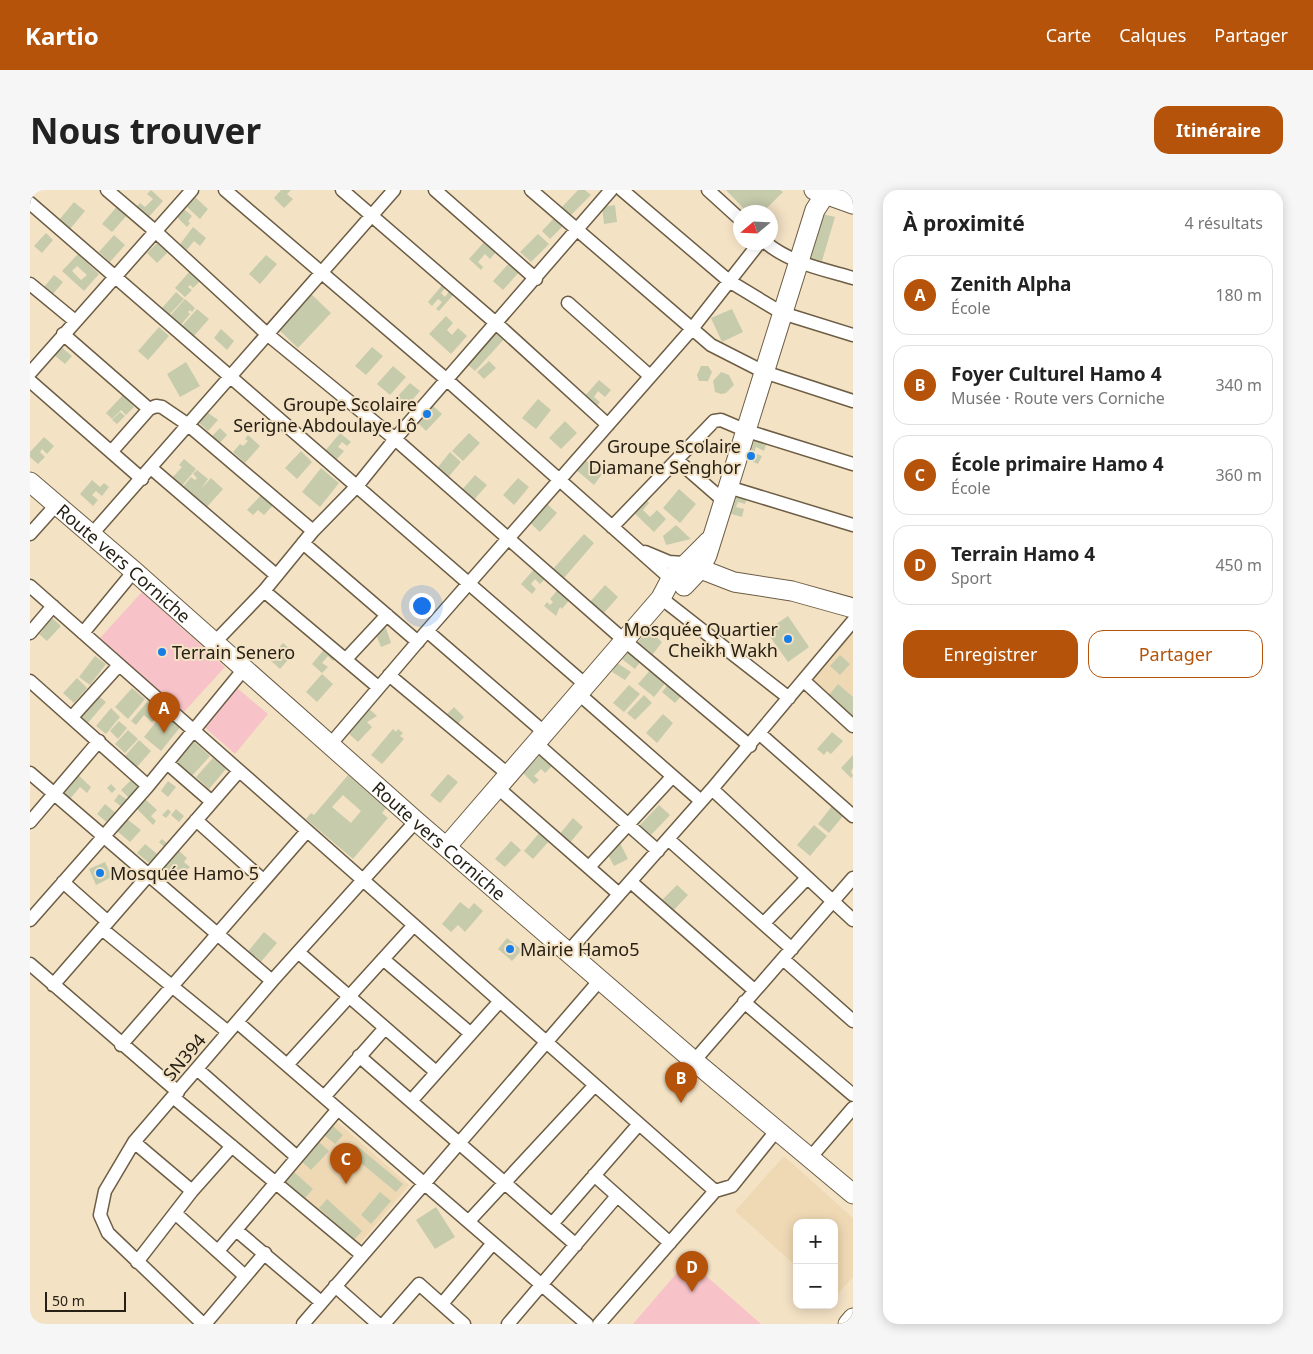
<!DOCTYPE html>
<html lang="fr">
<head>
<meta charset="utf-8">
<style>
  :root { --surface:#fff; --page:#f6f6f6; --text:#222; --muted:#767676; --line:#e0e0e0; --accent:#b45309 }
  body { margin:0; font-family:"Noto Sans",sans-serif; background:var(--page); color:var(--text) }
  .controls { position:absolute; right:15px; bottom:15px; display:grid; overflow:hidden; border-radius:10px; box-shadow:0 2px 12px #0003 }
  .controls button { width:45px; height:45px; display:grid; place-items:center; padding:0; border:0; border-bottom:1px solid var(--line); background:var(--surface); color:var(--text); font:25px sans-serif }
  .compass { position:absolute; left:703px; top:15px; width:45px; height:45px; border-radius:50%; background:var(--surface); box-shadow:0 2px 12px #0003; rotate:251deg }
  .scale { position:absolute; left:15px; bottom:12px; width:81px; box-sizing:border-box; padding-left:5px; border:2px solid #262015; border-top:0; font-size:14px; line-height:18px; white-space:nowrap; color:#262015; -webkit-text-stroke:4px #f4e2c5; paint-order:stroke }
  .you { position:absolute; left:391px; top:415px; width:18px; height:18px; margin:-12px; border:4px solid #fff; border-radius:50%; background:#1a73e8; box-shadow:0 0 0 8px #1a73e833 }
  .badge { display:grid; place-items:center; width:32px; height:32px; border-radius:50%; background:var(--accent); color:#fff; font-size:16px; font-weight:700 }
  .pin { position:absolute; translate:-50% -41px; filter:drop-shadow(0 1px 2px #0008) }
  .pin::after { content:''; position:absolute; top:26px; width:18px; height:15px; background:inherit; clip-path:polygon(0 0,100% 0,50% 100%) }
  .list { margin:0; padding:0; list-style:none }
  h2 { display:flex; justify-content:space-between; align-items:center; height:65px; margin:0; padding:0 20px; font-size:21px }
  h2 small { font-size:16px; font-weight:400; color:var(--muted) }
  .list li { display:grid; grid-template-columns:32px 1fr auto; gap:15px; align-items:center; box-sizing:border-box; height:80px; margin:0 10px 10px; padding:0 10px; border:1px solid var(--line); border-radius:15px }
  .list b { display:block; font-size:19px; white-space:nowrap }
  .list p { margin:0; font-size:16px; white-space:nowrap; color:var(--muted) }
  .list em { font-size:16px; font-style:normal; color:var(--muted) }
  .actions { display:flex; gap:10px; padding:15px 20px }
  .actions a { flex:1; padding:11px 0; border:1px solid var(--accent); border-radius:15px; text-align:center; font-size:18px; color:var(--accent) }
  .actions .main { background:var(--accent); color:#fff }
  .map { position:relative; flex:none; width:823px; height:1134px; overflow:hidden; border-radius:15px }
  header { display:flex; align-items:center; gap:30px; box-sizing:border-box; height:70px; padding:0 25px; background:var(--accent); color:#fff }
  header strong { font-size:24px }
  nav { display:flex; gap:28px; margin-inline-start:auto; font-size:18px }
  .intro { display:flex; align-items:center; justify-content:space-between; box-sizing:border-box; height:120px; padding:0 30px }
  h1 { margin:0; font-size:35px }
  .button { padding:12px 22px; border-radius:15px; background:var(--accent); color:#fff; font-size:18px; font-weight:700 }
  main { display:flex; gap:30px; padding:0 30px }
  aside { flex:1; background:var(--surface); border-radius:15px; box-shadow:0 2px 12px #0003 }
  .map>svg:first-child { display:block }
  .built { fill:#efd9b5 }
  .green { fill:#f7c3c9 }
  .building { fill:#c6cbac; fill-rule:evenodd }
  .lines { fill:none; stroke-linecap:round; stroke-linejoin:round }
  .street-casing { stroke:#6c5d44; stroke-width:15 }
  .secondary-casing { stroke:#6c5d44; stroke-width:21 }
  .street { stroke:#fff; stroke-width:12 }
  .secondary { stroke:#fff; stroke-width:19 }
  .poi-dot { fill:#187ee6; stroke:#f4e2c5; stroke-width:2 }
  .labels { text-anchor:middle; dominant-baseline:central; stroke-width:4; stroke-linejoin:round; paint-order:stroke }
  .poi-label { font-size:18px; fill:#262015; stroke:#f4e2c5; text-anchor:end }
  .street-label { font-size:18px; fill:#262015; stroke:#f4e2c5 }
</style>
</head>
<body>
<header>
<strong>Kartio</strong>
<nav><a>Carte</a><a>Calques</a><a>Partager</a></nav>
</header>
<div class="intro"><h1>Nous trouver</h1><a class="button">Itinéraire</a></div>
<main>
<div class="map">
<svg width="823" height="1134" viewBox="0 0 823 1134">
  <rect width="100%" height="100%" fill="#f4e2c5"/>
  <path class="built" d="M823 443V529L782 491Z
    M305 930 379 995 327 1057 252 992Z
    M754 966 823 1028V1087L804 1108V1033H767V1077L705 1021Z"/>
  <path class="green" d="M112 402 195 477 153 523 70 448Z
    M206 497 238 524 205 564 173 536Z
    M658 1070 731 1134H603Z"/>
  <path class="building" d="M121 0 133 11 116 30 104 19 110 13 115 17 123 9 117 4Z
    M251 0H261L257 4 263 9 254 18 244 8Z
    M548 0H555L561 5 540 26 532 17Z
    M696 0H750L753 2 733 22H717Z
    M165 7 178 19 170 29 157 17Z
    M44 12 55 21 40 39 29 30Z
    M89 14 99 23 82 42 72 34Z
    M585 15 587 32 574 34 572 17Z
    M154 19 162 26 158 31 160 33 157 37 147 27Z
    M788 23 805 27 792 71 776 66Z
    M526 26 534 35 520 49 512 41Z
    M163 37 176 48 170 56 164 51 155 62 148 57Z
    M16 43 23 50 12 63 4 56Z
    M508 44 519 54 501 72 490 62Z
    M84 45 95 55 80 72 69 62Z
    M129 51 139 61 127 73 117 63Z
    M455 51 467 61 460 69 455 64 448 72 453 77 451 80 439 69Z
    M48 64 69 84 54 101 32 81ZM47 76 57 85 51 90 42 81Z
    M236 65 247 74 230 94 219 84Z
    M480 72 490 81 473 100 463 91Z
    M161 80 171 90 163 98 160 95 158 97 162 100 155 107 145 98Z
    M24 85 33 92 23 104 14 97Z
    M414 93 417 96 411 103 415 107 421 99 425 103 409 121 406 119 412 112 408 109 402 116 398 112Z
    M146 102 154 109 139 125 132 118Z
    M279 102 301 123 268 158 246 137Z
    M155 109 165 118 162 122 160 120 158 122 160 124 150 136 139 127Z
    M167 119 179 129 163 147 151 137Z
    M702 119 713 142 692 152 681 128Z
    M416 126 423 133 417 140 422 145 428 138 437 146 421 164 399 144Z
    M129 137 139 146 118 170 108 161Z
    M191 139 204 151 197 160 184 148Z
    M468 140 476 147 445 181 437 174Z
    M30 156 42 166 35 174 23 164Z
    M342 157 353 166 336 185 325 176Z
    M459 171 466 178 454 189 447 182Z
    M156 172 170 196 150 207 137 184Z
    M363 176 376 187 360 205 347 194Z
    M671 176H678L682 182 678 191H669L667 185Z
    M691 182 699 185 704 195 696 203 691 204 685 202 683 191Z
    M569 190 581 200 575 207 568 201 564 207 570 212 566 217 554 207Z
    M380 193 390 201 376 217 366 208Z
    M93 205 104 217 96 225 91 220 82 229 76 223Z
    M508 209 521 220 506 239 492 228Z
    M402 215 412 224 396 241 386 231Z
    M174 220 188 230 178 241 165 229Z
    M90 222 95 226 87 234 82 230Z
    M535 231 547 243 531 259 519 248Z
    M190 238 197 245 188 255 180 248Z
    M310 243 321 252 317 256 312 252 308 257 314 261 306 270 295 261Z
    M439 243 450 253 433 271 422 261Z
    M218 245 230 256 215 273 203 262 210 254 213 256 218 251 215 249Z
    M14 247 24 256 17 264 12 259 10 262 15 267 8 274 0 267V262Z
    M724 247 737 252 734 261 726 257 724 263 732 266 728 274 715 268Z
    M271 261 282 272 267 289 255 278Z
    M420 262 431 272 416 290 405 281Z
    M553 268 572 284 564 295 545 279Z
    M154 269 166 279 150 298 141 289 152 277 149 275Z
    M291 278 309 293 290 317 272 302Z
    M167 280 178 289 171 299 181 288 193 299 176 318 151 299 161 287 165 290 167 288 163 284Z
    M445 285 457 295 443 311 431 301Z
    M488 288 499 297 484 315 473 305Z
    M62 290 70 297 74 293 79 297 72 306 66 301 62 305 68 310 63 316 50 304Z
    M649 299 666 314 650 333 633 318Z
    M700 300 718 304 715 314 708 312 706 317 714 319 712 327 695 322Z
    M234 302 246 312 234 325 228 320 223 325 217 320Z
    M614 307 619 313 613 320 620 327 627 320 636 329 624 342 601 320Z
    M516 313 527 323 510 342 499 332Z
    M646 335 661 349 636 355 633 346Z
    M554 344 564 353 534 388 523 379Z
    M506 377 517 387 510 394 505 389 501 394 506 399 502 404 491 394Z
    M575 395 588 407 572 425 559 413Z
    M529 398 535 402 532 405 535 407 537 405 541 408 532 419 530 417 526 426 514 416 517 412 520 415 523 412 520 409Z
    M20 426 31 436 17 451 9 444 13 440 10 437Z
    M758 426 779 457 758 472 736 441Z
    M356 438 361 453 351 457 345 442Z
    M618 440 632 452 623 464 608 452Z
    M253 453 264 463 250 479 239 469Z
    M297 456 308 465 303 471 298 466 292 473 298 477 292 483 282 474Z
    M597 462 610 472 605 479 592 469Z
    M810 465 820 474 810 485 800 476Z
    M65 466 76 474 60 495 49 487Z
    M587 473 601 482 595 490 582 482Z
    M622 478 637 491 624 507 608 494Z
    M292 484 303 494 287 512 276 502Z
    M47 488 57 498 44 513 33 503Z
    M639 493 653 504 645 513 632 502Z
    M808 494 823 507V527L799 505Z
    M599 495 610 504 594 522 583 513Z
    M102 498 115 509 98 529 85 517Z
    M66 504 76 512 56 535 46 527Z
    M614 505 622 513 605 530 597 523Z
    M118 511 131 523 122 532 114 525 106 535 101 531Z
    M424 517 434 527 425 537 414 527Z
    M81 518 90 527 76 544 66 536Z
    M338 518 347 526 337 532 342 537 328 552 316 541Z
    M134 522 151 536 131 561 114 547Z
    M633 524 643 533 627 553 616 543Z
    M89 531 97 538 88 549 80 541Z
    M363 539 366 542 368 539 373 543 370 546 374 549 352 574 341 565Z
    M98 540 108 549 95 563 85 554Z
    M802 542 813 551 801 564 797 561 794 565 787 559Z
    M160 548 180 566 162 586 142 568Z
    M109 550 121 561 107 577 95 566Z
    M510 564 522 576 515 583 511 579 504 586 509 590 504 594 492 582Z
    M823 565V578L821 581 823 586 821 588 811 578Z
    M183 568 196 579 179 599 166 587Z
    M46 583 61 597 57 603 50 597 40 609 30 601Z
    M418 584 428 592 410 613 400 605Z
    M318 585 356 618 352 623 358 628 323 669 276 629 281 623 284 625ZM313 605 331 621 321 633 302 617Z
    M104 587 113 596 101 610 91 600Z
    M138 591 146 597 138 607 131 601Z
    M81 594 86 599 82 603 77 598Z
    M89 604 99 611 93 618 84 611Z
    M115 609 127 620 121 626 126 631 123 635 106 618Z
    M75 614 87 624 79 634 67 624Z
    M629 615 640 625 621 645 610 635Z
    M802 616 813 626 799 643 788 634Z
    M138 619 141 622 136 628 132 625Z
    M146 619 154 626 149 632 141 625Z
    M543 628 553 637 538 655 528 646Z
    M97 629 111 640 100 652 87 641Z
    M784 635 797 646 780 666 767 655Z
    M510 642 520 650 503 669 494 661Z
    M132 649 140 656 137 660 129 652Z
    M481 651 491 660 475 677 465 669Z
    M590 653 598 669 584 676 576 661Z
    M115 654 132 668 124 677 107 663Z
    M147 659 157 668 154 672 160 677 154 683 149 679 145 684 146 690 132 678Z
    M75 672 82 687 66 695 59 679Z
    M647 695 658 705 640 724 629 713Z
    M430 712 439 719 444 713 453 721 435 742 428 735 421 742 412 734Z
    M234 742 247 753 229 774 216 764Z
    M477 748 492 760 482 771 468 759Z
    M303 936 313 945 305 954 294 945Z
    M288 951 299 961 281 980 270 970Z
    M326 955 373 994 366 1002 319 963Z
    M264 982 283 999 274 1009 255 991Z
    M350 1002 361 1011 341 1034 331 1025Z
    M297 1009 332 1041 324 1050 289 1018Z
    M406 1017 425 1047 405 1059 386 1030Z"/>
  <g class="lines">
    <g class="street-casing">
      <path id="street" d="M77 0 125 41 237 144 365 249 595 451 720 556
        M195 0 417 190 641 389
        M312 0 467 134 578 235
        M405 0 506 89
        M501 0 681 155 734 182 823 211
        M592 0 699 91 752 123 823 145
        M678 0 711 30
        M0 13 557 496
        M735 52C760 73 792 79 823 88
        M0 94 45 131
        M538 113 620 186
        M33 144 119 219
        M0 183 162 0
        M0 191 112 289
        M82 261 119 219 126 216 132 217 157 234 283 341
        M647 270 694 311
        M121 278 246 385
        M698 297 823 335
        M582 337 684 231 691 230 717 241 823 274
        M0 344 26 315
        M62 344 364 0
        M273 353 388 452
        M615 362 639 372 654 373
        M0 396 685 1001
        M234 401 348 497
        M631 408 759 508
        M397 441 515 543
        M0 443 23 416
        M53 443 104 381
        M185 452 234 401 283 341 327 296 365 249 581 0
        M316 469 357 425
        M359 485 479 585
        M0 491 118 596
        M774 491 823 536
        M549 504 671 611
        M42 527 89 475
        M730 544 823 626
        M506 553 628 661
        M299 556 397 441 661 140 730 52
        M137 573 182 612
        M0 583 242 791
        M468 598 589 704
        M682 599 823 730
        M166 630 233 690
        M0 632 69 551
        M638 649 762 759
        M559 677 642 587
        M33 692 78 732
        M601 692 724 800
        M0 730 118 596 214 479
        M734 733 777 688
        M72 739 198 842
        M268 762 406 882
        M538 762 682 599 823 431
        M353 769 440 843
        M753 769 823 831
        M0 774 148 902
        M23 795 209 581
        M714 812 823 905
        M207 832 557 1134
        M91 855 277 641
        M329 866 546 1055
        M664 871 823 688
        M257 875 384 735
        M167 879 267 967
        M143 907 332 1065
        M294 907 355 838
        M381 911 470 811
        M104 952 162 1001
        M780 968 823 918
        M564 985 640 1053
        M145 1023 215 1086
        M439 1031 565 895
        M522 1034 609 934
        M206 1040 291 1112
        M188 1061 308 919
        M107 1072 162 1001 202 956
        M305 1096 348 1134
        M412 1114 463 1053
        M173 1134 78 1043 70 1025 75 1001 104 952 242 791 386 631
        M175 1134 235 1063
        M273 1134 570 790
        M354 1134 389 1094 434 1134
        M478 1134 587 1006
        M569 1134 685 1001 702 996 746 941"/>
    </g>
    <g class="secondary-casing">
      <g id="secondary">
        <path d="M784 0 823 14"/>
        <path id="s1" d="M0 292 104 381 386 631 664 871 823 1004"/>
        <path d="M660 375 704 392 762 401 823 418"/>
        <path d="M654 396 670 379 677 365 785 20 798 0"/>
        <path d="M417 656 631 408 641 389 679 351"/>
        <path d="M818 1134 823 1128"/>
      </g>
    </g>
    <use href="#street" class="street"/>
    <use href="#secondary" class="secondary"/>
  </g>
  <g class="poi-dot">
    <circle cx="397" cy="224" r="5"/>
    <circle cx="721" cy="266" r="5"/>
    <circle cx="758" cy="449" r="5"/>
    <circle cx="132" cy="462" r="5"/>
    <circle cx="70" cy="683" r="5"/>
    <circle cx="480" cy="759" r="5"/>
  </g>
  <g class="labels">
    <g class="poi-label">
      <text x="387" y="214">Groupe Scolaire<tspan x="387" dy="21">Serigne Abdoulaye Lô</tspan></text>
      <text x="711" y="256">Groupe Scolaire<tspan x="711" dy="21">Diamane Senghor</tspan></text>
      <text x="748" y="439">Mosquée Quartier<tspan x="748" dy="21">Cheikh Wakh</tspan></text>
      <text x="142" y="462" text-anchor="start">Terrain Senero</text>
      <text x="80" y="683" text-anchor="start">Mosquée Hamo 5</text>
      <text x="490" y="759" text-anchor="start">Mairie Hamo5</text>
    </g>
    <g class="street-label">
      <text stroke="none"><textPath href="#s1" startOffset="124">Route vers Corniche</textPath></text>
      <text stroke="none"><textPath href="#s1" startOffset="544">Route vers Corniche</textPath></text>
      <text transform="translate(154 867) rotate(-50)">SN394</text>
    </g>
  </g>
</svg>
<div class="controls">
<button>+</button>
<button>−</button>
</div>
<svg class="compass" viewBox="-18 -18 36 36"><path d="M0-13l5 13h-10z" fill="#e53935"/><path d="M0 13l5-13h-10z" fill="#767676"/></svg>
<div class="scale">50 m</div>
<div class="you"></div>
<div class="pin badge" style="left:134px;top:543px">A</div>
<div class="pin badge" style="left:651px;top:913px">B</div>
<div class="pin badge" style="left:316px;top:994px">C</div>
<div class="pin badge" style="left:662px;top:1102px">D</div>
</div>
<aside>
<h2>À proximité<small>4 résultats</small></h2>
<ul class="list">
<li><span class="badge">A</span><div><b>Zenith Alpha</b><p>École</p></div><em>180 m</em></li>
<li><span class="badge">B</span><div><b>Foyer Culturel Hamo 4</b><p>Musée · Route vers Corniche</p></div><em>340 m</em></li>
<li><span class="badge">C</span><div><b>École primaire Hamo 4</b><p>École</p></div><em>360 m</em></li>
<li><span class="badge">D</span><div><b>Terrain Hamo 4</b><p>Sport</p></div><em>450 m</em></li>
</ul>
<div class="actions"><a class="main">Enregistrer</a><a>Partager</a></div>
</aside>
</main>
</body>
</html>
